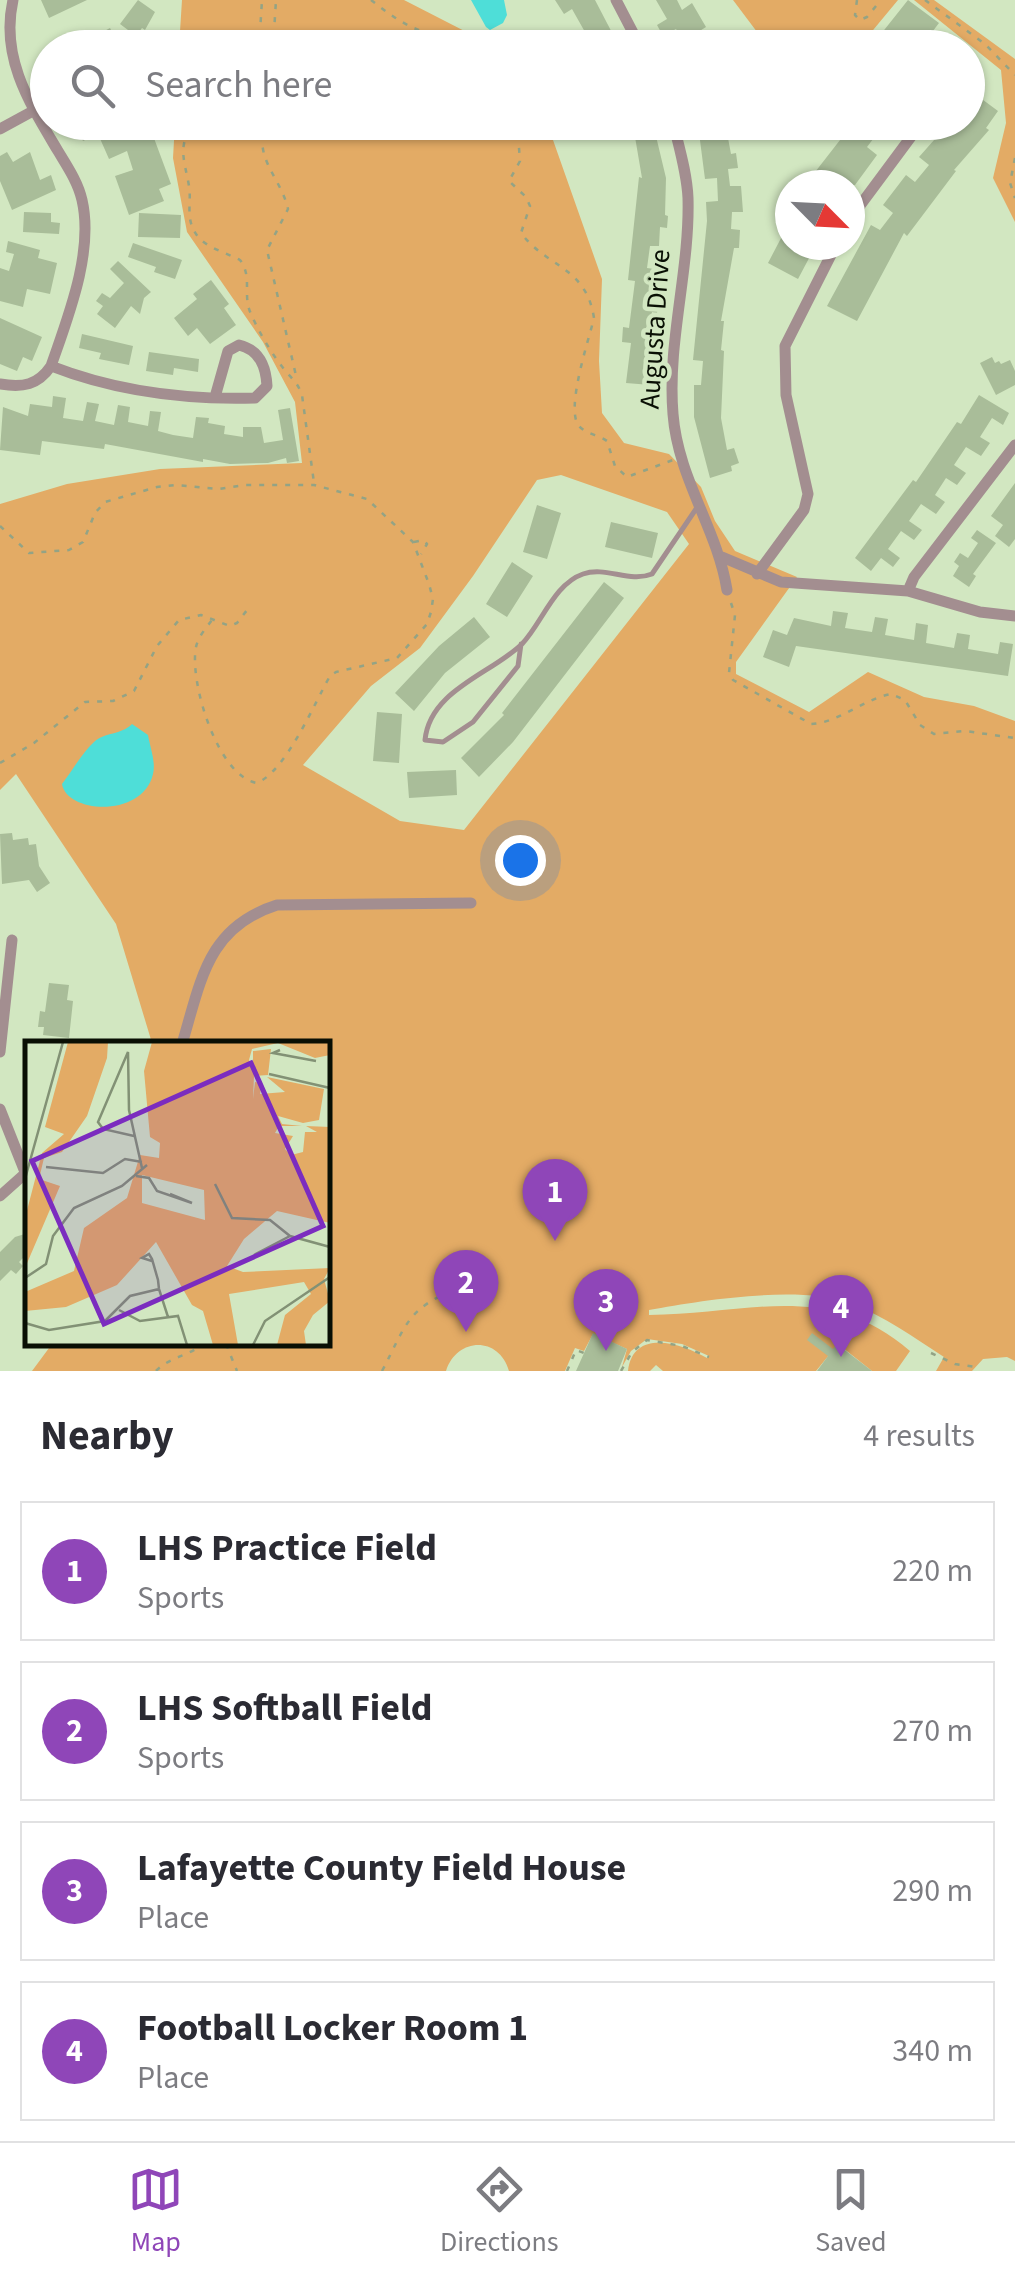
<!DOCTYPE html>
<html lang="en">
<head>
<meta charset="utf-8">
<style>
  :root { --surface:#fff; --page:#f7f7f7; --text:#2b2b33; --muted:#7c7c81; --line:#e1e1e2; --accent:#8f46b8 }
  body { margin:0; font-family:"Source Sans 3",sans-serif; background:var(--page); color:var(--text) }
  .compass { position:absolute; left:775px; top:170px; width:90px; height:90px; border-radius:50%; background:var(--surface); box-shadow:0 2px 8px #0004; rotate:114deg }
  .you { position:absolute; left:520px; top:860px; width:35px; height:35px; margin:-25px; border:8px solid #fff; border-radius:50%; background:#1a73e8; box-shadow:0 0 0 15px #1a73e833 }
  .badge { display:grid; place-items:center; width:65px; height:65px; border-radius:50%; background:var(--accent); color:#fff; font-size:32px; font-weight:700 }
  .pin { position:absolute; translate:-50% -82px; filter:drop-shadow(0 2px 5px #0008) }
  .pin::after { content:''; position:absolute; top:52px; width:35px; height:30px; background:inherit; clip-path:polygon(0 0,100% 0,50% 100%) }
  .list { margin:0; padding:0; list-style:none }
  h2 { display:flex; justify-content:space-between; align-items:center; height:130px; margin:0; padding:0 40px; font-size:42px }
  h2 small { font-size:32px; font-weight:400; color:var(--muted) }
  .list li { display:grid; grid-template-columns:65px 1fr auto; gap:30px; align-items:center; box-sizing:border-box; height:140px; margin:0 20px 20px; padding:0 20px; border:2px solid var(--line); border-radius:0px }
  .list b { display:block; font-size:38px; white-space:nowrap }
  .list p { margin:0; font-size:32px; white-space:nowrap; color:var(--muted) }
  .list em { font-size:32px; font-style:normal; color:var(--muted) }
  .icon { flex:none; width:55px; height:55px; fill:none; stroke:currentColor; stroke-width:2; stroke-linecap:round; stroke-linejoin:round }
  .map { position:relative; flex:none; width:1015px; height:1371px; overflow:hidden }
  .search { position:absolute; background:var(--surface); box-shadow:0 2px 8px #0004; left:30px; right:30px; top:30px; height:110px; display:flex; align-items:center; gap:25px; box-sizing:border-box; padding:0 35px; border-radius:55px; color:var(--muted); font-size:38px }
  .sheet { height:770px; background:var(--surface) }
  nav { display:flex; justify-content:space-around; align-items:center; box-sizing:border-box; height:140px; border-top:2px solid var(--line); background:var(--surface); font-size:28px; color:var(--muted) }
  nav a { display:grid; justify-items:center; gap:5px }
  nav .on { color:var(--accent) }
  .map>svg:first-child { display:block }
  .green { fill:#e3ab65; fill-rule:evenodd }
  .water { fill:#4eded8 }
  .building { fill:#a9bd99 }
  .lines { fill:none; stroke-linecap:round; stroke-linejoin:round }
  .path { stroke:#93a385; stroke-width:2.5; stroke-dasharray:5 8; stroke-linecap:butt }
  .service { stroke:#a38e90; stroke-width:5 }
  .minor { stroke:#a38e90; stroke-width:11 }
  .labels { text-anchor:middle; dominant-baseline:central; stroke-width:9; stroke-linejoin:round; paint-order:stroke }
  .street-label { font-size:28px; fill:#090f04; stroke:#d2e7c1 }
  .inset-road { fill:none; stroke:#829175; stroke-width:2.5 }
  .view { fill:#7b2cbf; fill-opacity:0.15; stroke:#7b2cbf; stroke-width:5 }
  .inset-edge { fill:none; stroke:#090f04; stroke-width:5 }
</style>
</head>
<body>
<div class="map">
<svg width="1015" height="1371" viewBox="0 0 1015 1371">
  <rect width="100%" height="100%" fill="#d2e7c1"/>
  <path class="green" d="M182 0H404L482 40 489 47H179Z
    M733 0H898L859 47 769 48Z
    M914 0H934L1015 59V222L993 178 1006 123 1001 70Z
    M175 123H547L602 279 599 361 602 413 624 443 669 454 701 487 715 521 735 551 797 577 736 662V674L809 712 868 672 924 697 974 706 1015 721V1361L1007 1357 983 1359 972 1371H936L944 1357C915 1338 884 1316 850 1303 799 1285 703 1300 649 1310V1315C745 1315 827 1279 910 1351L896 1371H872L838 1344 816 1371H663L656 1365 650 1371H628C633 1328 681 1343 707 1358L709 1356 682 1344 647 1339 631 1351 622 1367 627 1349 593 1334 584 1351 575 1348 565 1371H509C499 1336 457 1337 446 1371H32L52 1344H328V1044L152 1043 116 924 16 774 0 790V504L67 484 160 469 302 463 295 402 263 342 187 232 173 158ZM561 475 667 512 689 544 464 830 400 821 303 765 371 686 420 648 473 576 537 480Z"/>
  <path class="water" d="M471 0H504L507 15 503 23 490 30 486 27Z
    M132 724 148 735C150 747 156 762 153 774 143 818 67 814 62 784 72 771 82 753 94 742 105 732 121 735 132 724Z"/>
  <path class="building" d="M41 0H87L49 18Z
    M138 0 155 12 145 30 142 28 136 36 120 24Z
    M555 0H595L620 48H594L572 9 564 14Z
    M656 0H677L682 10 692 3 706 27 698 32 704 48H687L676 29 663 36 657 25 667 19Z
    M908 0 939 23 920 48 906 43 898 48 881 34Z
    M110 28 120 48H73Z
    M971 91 998 111 986 128 989 130 954 170 956 171 907 236 904 233 857 321 827 306 871 225 880 230 893 213 883 205 906 175 915 182 929 165 919 157 950 122H968V96Z
    M90 122H148L171 184 159 189 164 201 129 215 115 176 133 170 127 151 109 159 98 134 83 141 77 129Z
    M703 122H725L731 154 736 153 738 168 728 169 730 186H741L743 212H732L731 229 740 230 739 248H734L721 321H724L721 350 724 351 721 418 727 450 734 448 739 463 731 466 732 471 710 478 694 417V385H701L703 361 693 360 707 221 706 202 718 201 717 178 705 179 698 125Z
    M854 122H900L891 133 883 126 867 147 877 155 855 185H805Z
    M655 132 666 178 665 215 668 216 667 228 660 227 659 246H650L647 268 662 270 657 313 652 312 650 330H657L651 385 626 383 631 343 622 342 623 327 629 328 635 281 628 280 639 177 642 178 635 137Z
    M7 152 13 162 30 152 40 180 51 175 56 190 12 210 0 181V156Z
    M24 212 51 213V222L60 223 59 234 23 232Z
    M139 213 181 215 180 238 138 237Z
    M790 221V245H816L798 279 768 263Z
    M8 241 40 250 38 258 57 263 50 294 27 289 23 307 0 301V268L9 271 14 254 6 252Z
    M133 243 182 260 175 279 154 272 156 267 128 257Z
    M118 261 151 292 144 298 140 314 131 306 115 328 97 314 103 306 96 301 102 293 110 298 124 283 110 269Z
    M211 280 229 304 224 308 236 325 210 344 197 328 188 336 174 318 197 299 193 294Z
    M0 318 42 337 32 361 23 357 17 371 0 364Z
    M82 334 133 346 129 365 99 359 101 353 79 348Z
    M149 352 199 359 198 372 174 368 173 375 146 371Z
    M992 357 995 363 999 361 1001 364 1010 360 1015 371V385L996 395 980 363Z
    M979 395 1009 413 1003 425 992 418 980 437 990 443 981 456 966 447 954 465 966 473 957 485 946 478 935 495 945 502 936 514 921 504 909 521 922 530 914 540 901 531 888 549 900 558 893 567 881 558 871 571 855 558 913 480 916 482 957 422 961 424Z
    M53 396 66 398 63 418 83 421 87 402 99 404 95 421 114 425 118 405 130 407 128 422 148 426 150 411 161 412 158 431 173 435 193 438 196 417 209 418 208 423 225 426 224 434 243 437V427H261L264 443 283 440 278 410 290 408 299 461 287 463 286 458 268 463 230 464 203 459V462L105 444 104 449 42 441 40 455 0 450 3 407 28 416 30 404 52 407Z
    M1015 483V539L1009 547 995 536 1003 525 991 516Z
    M537 505 561 513 547 559 523 552Z
    M611 522 658 533 652 558 605 547Z
    M977 530 996 543 973 574 976 576 969 587 953 576 959 566 954 562 960 553 968 558 978 543 971 538Z
    M512 562 533 576 507 617 486 604Z
    M604 582 624 598 513 742 479 777 461 758 504 715 502 713Z
    M833 611 848 613 845 628 872 632 875 617 888 619 885 635 914 640 916 623 928 625 926 643 954 648 957 633 970 635 968 649 998 654 1000 642 1013 644 1008 676 796 646 789 667 763 657 773 630 787 635 794 618 831 626Z
    M474 617 490 637 445 673 414 711 395 693 439 646Z
    M377 712 402 714 399 763 373 761Z
    M456 770 457 795 409 798 407 772Z
    M12 833 13 840 28 838 29 845 36 844 39 866 50 883 37 892 29 880 2 884 0 834Z
    M49 983 69 985 67 1000 73 1001 69 1038 43 1035 44 1027H38L40 1011 45 1012Z
    M28 1233V1253L19 1262 23 1266 16 1274 11 1270 0 1281V1252L15 1237Z
    M593 1333 627 1349 618 1371H576Z
    M812 1333 833 1349 837 1344 872 1371H817L828 1356 807 1340Z"/>
  <g class="lines">
    <path class="path" d="M371 0C389 14 406 27 428 33 445 38 460 33 473 48
      M857 0 855 15 860 20 867 17 881 0
      M925 0 985 44 1015 75
      M259 48 262 0
      M273 48 276 0
      M200 122C174 140 185 161 189 186 192 205 184 220 199 238 210 249 227 253 240 260 253 277 242 295 251 314 259 332 271 353 284 369 292 379 298 383 302 395L314 483
      M266 122C252 158 281 177 288 209L267 250 297 380
      M517 122 520 161 509 181 526 197 530 206 521 233C547 268 586 266 594 318 589 339 565 410 579 426 586 434 599 435 607 441L615 466 627 477 673 460
      M1015 158 1010 183 1015 198
      M0 526 29 553 69 550 83 542 95 513 105 502 157 487 175 485 218 489 246 485H314L367 499 413 542 429 584 433 599 431 612 427 624 397 658 336 672 330 676C314 704 286 771 257 783 218 777 189 682 196 647 198 637 206 628 212 620
      M414 542 423 540 427 544 421 554
      M731 603 735 615 729 673 733 680 811 724C838 723 864 699 891 694L905 700 920 725 934 734 965 731 1015 738
      M0 763 34 743 85 702 113 701 134 691 157 646 179 620 201 615 230 626 237 623 251 605
      M226 1344 237 1371
      M931 1353 955 1364 976 1367
      M156 1371C171 1356 187 1357 203 1344
      M382 1371C406 1326 406 1308 459 1288
      M567 1371 576 1350 584 1353
      M621 1371 632 1352 647 1340 682 1346 709 1357"/>
    <path class="service" d="M521 644 518 666 473 722 443 742 425 740C430 690 491 674 522 644 542 623 554 584 583 574 606 566 629 583 652 574L698 506"/>
    <path class="minor" d="M616 0 641 48
      M673 122C679 147 687 173 688 198 690 270 667 342 673 414 678 479 717 528 727 590
      M0 129 33 111
      M850 219 922 122
      M51 366C115 391 186 400 255 398L267 386C266 367 260 350 239 345L228 351 215 397
      M0 384C23 388 38 385 51 366 68 317 94 252 82 200 78 182 67 166 58 151 30 104 0 58 13 0
      M722 557 781 582 908 591 980 612 1015 616
      M757 574 804 510 808 494 786 395 785 346 836 245
      M908 591 914 577 1015 445
      M182 1044C201 981 207 927 277 905L471 903
      M0 1052 12 940
      M0 1109 25 1172
      M0 1196 28 1171"/>
  </g>
  <g class="labels">
    <g class="street-label">
      <text transform="translate(655 329) rotate(-86)">Augusta Drive</text>
    </g>
  </g>
  <g transform="translate(25 1041)">
    <rect width="305" height="305" fill="#d2e7c1"/>
    <path d="M43 1H83L82 17 62 75 37 111 19 117 14 138 35 145 0 227V177L17 112 39 93 20 86ZM127 1H305V14L290 17 253 2 227 8 224 19 228 29V10L246 8 243 34 229 35 228 58 230 41 237 42 235 53 260 51 242 36 299 48 294 79 278 82 253 75 257 83 277 85H254L250 92 268 95 260 108 266 114 278 111 280 91H292L281 85 305 86V182L252 170 219 198 202 225 218 231 305 227 299 238 305 260 288 274 279 290 281 304H252L260 274 286 253 279 241 204 253 213 304H188L178 270 167 264 131 201 92 244 41 266 0 270V251L49 230 59 187 102 157 115 114 134 117 135 102 125 96 119 30ZM117 134 179 149 180 179 117 162Z" fill="#e3ab65" fill-rule="evenodd"/>
    <path class="inset-road" d="M255 9 248 12 291 20M244 33 305 47M109 95 78 88 73 81 103 11 104 69 117 127M21 126 78 132 100 118 117 121M111 135 124 137 132 150 167 162 145 153M0 138 38 1M190 143 207 177 245 179 265 195 305 206M229 214 265 195M127 220 117 217 124 213 127 218 133 239 134 248M0 237 21 223 28 195 49 167 97 145 122 124M94 269 115 280 153 275 162 304M0 282 24 289 80 280 105 255 134 248 143 276M228 304 240 280 305 236"/>
    <path class="view" d="M226 22 298 185 79 283 7 120Z"/>
    <rect width="305" height="305" class="inset-edge"/>
  </g>
</svg>
<svg class="compass" viewBox="-18 -18 36 36"><path d="M0-13l5 13h-10z" fill="#e53935"/><path d="M0 13l5-13h-10z" fill="#7c7c81"/></svg>
<div class="you"></div>
<div class="pin badge" style="left:555px;top:1241px">1</div>
<div class="pin badge" style="left:466px;top:1332px">2</div>
<div class="pin badge" style="left:606px;top:1351px">3</div>
<div class="pin badge" style="left:841px;top:1357px">4</div>
<div class="search"><svg class="icon" aria-label="search" viewBox="0 0 24 24"><circle cx="10" cy="10" r="6"/><path d="M15 15l6 6"/></svg>Search here</div>
</div>
<section class="sheet">
<h2>Nearby<small>4 results</small></h2>
<ul class="list">
<li><span class="badge">1</span><div><b>LHS Practice Field</b><p>Sports</p></div><em>220 m</em></li>
<li><span class="badge">2</span><div><b>LHS Softball Field</b><p>Sports</p></div><em>270 m</em></li>
<li><span class="badge">3</span><div><b>Lafayette County Field House</b><p>Place</p></div><em>290 m</em></li>
<li><span class="badge">4</span><div><b>Football Locker Room 1</b><p>Place</p></div><em>340 m</em></li>
</ul>
</section>
<nav>
<a class="on"><svg class="icon" aria-label="map" viewBox="0 0 24 24"><path d="M3 6l6-2 6 2 6-2v14l-6 2-6-2-6 2zM9 4v14M15 6v14"/></svg>Map</a>
<a><svg class="icon" aria-label="directions" viewBox="0 0 24 24"><path d="M12 3l9 9-9 9-9-9zM9 14v-3h6M13 9l2 2-2 2"/></svg>Directions</a>
<a><svg class="icon" aria-label="saved" viewBox="0 0 24 24"><path d="M7 4h10v16l-5-4-5 4z"/></svg>Saved</a>
</nav>
</body>
</html>
